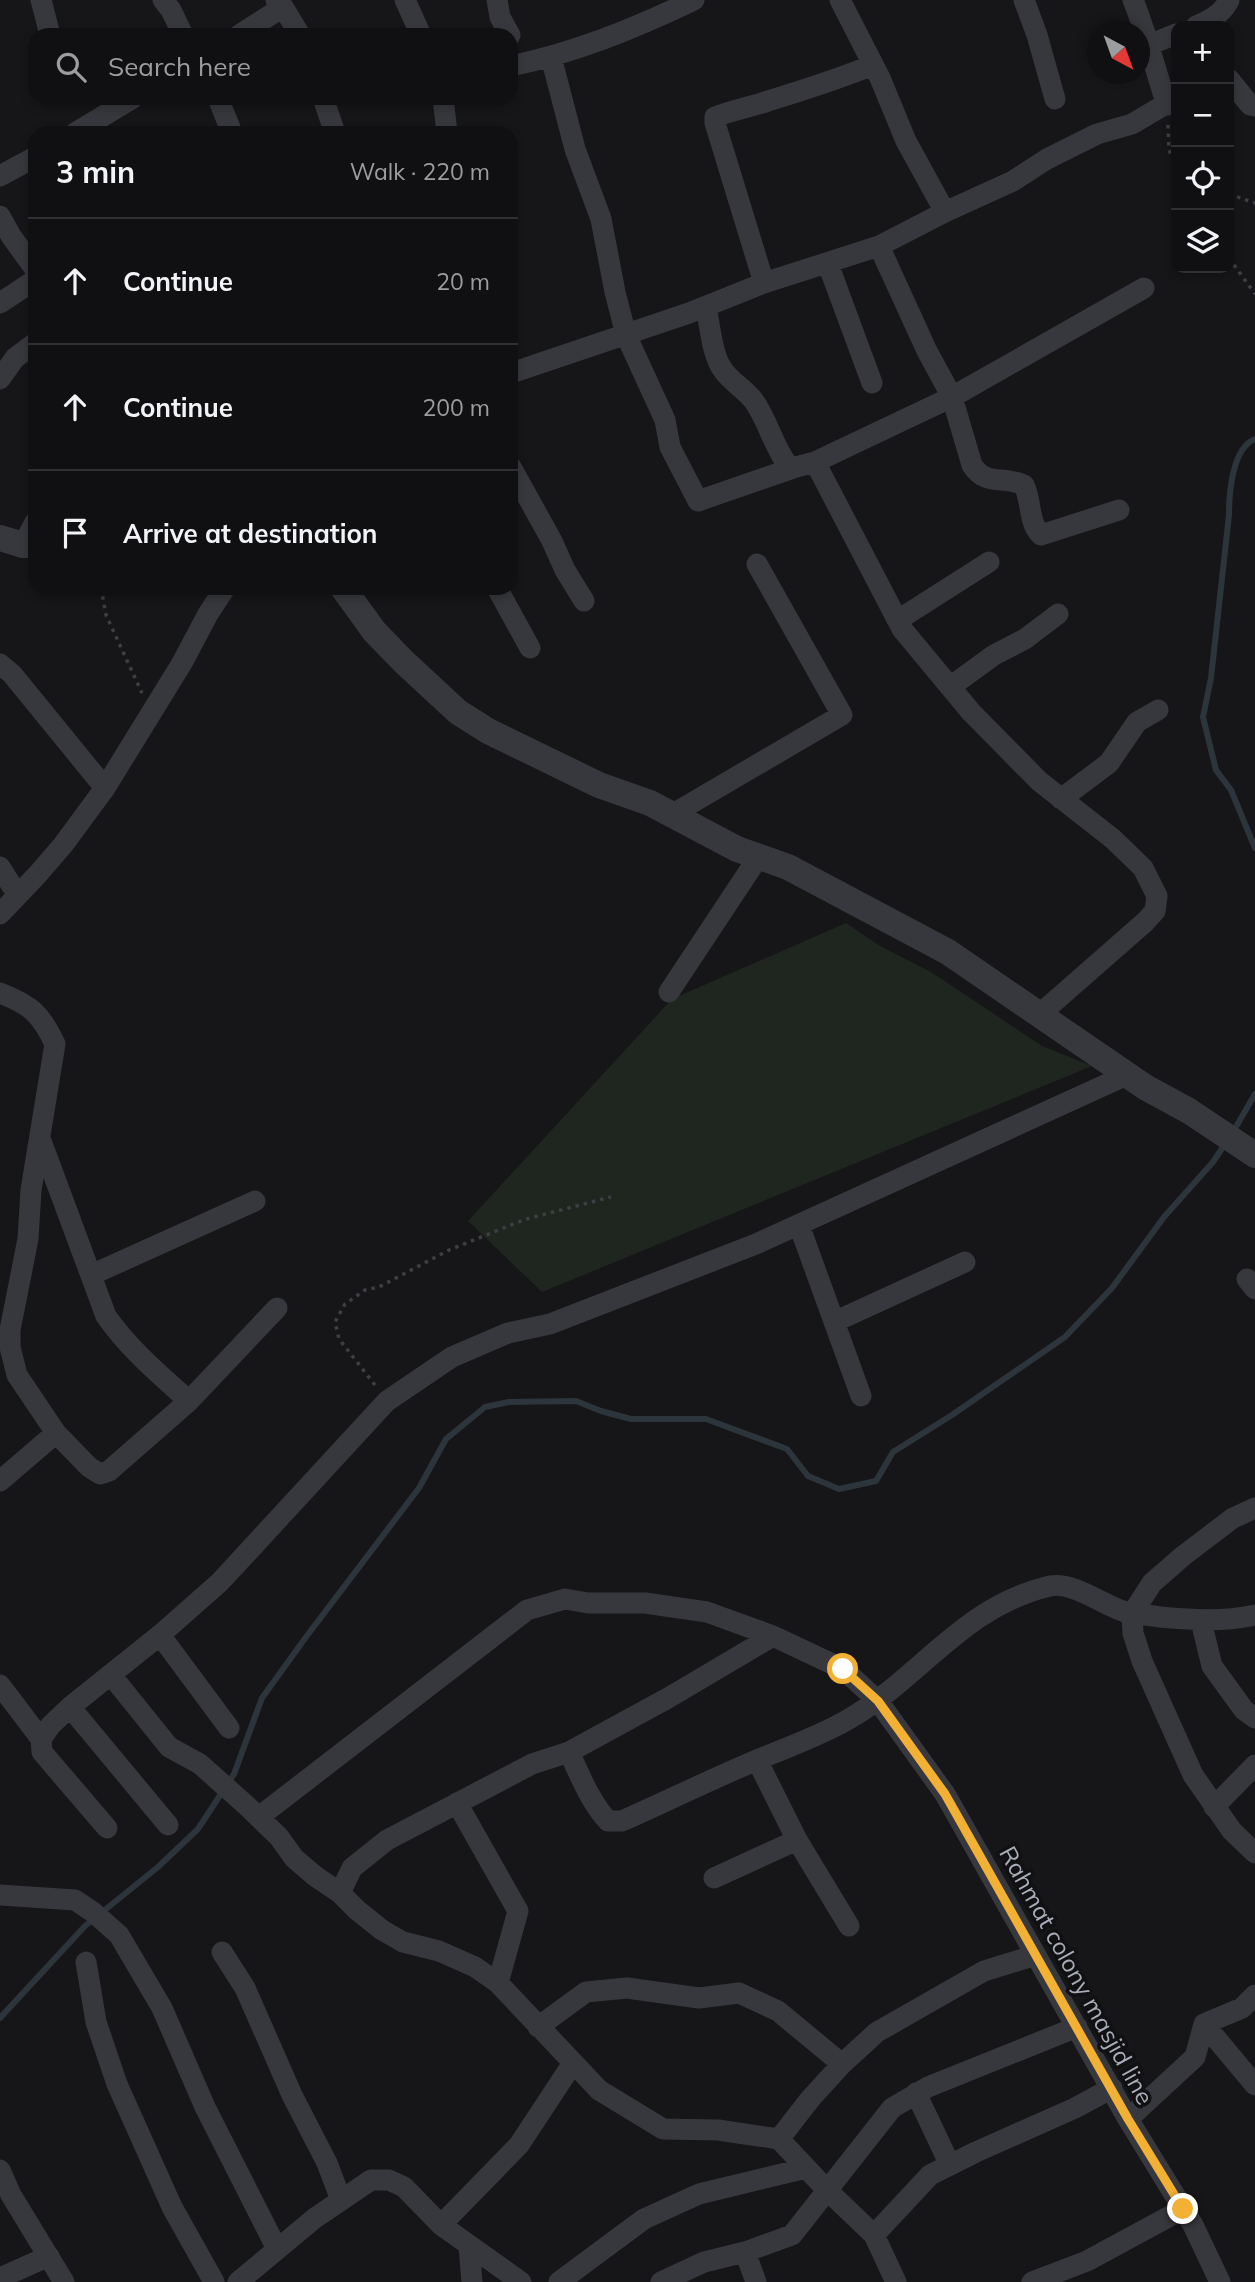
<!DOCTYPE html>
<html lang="en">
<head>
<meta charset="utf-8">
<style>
  :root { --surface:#101012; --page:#19191b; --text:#f1f3f6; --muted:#9c9d9f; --line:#303032 }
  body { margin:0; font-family:Mulish,sans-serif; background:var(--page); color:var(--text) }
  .controls { position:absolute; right:21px; top:21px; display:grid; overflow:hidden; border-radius:14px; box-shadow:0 4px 10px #0003 }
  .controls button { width:63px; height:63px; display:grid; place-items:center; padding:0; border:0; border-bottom:2px solid var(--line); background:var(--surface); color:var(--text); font:35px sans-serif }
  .compass { position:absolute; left:1087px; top:21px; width:63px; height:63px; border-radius:50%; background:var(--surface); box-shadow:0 4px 10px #0003; rotate:139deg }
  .stop { position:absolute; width:21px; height:21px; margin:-16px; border:5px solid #f2b134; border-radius:50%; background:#fff }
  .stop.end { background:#f2b134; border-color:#fff; box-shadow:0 2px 7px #0008 }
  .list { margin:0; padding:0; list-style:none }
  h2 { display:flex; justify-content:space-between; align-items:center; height:91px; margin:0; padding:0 28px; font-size:30px }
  h2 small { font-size:23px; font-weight:400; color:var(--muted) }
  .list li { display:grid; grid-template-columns:46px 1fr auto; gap:21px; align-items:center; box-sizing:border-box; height:126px; padding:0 28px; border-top:2px solid var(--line) }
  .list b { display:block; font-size:26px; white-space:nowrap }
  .list em { font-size:23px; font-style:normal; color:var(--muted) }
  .icon { flex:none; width:38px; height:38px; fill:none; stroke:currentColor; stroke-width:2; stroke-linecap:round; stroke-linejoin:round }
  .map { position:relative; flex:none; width:1255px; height:2282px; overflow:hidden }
  .search { position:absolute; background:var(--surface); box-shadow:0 4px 10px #0003; left:28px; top:28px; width:490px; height:77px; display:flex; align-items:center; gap:18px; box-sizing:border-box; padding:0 24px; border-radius:21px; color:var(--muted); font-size:26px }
  .panel { position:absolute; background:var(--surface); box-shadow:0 4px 10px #0003; left:28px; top:126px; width:490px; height:469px; border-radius:21px }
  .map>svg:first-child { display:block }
  .green { fill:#1e261f }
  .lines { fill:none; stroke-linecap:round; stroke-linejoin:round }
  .stream { stroke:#2c353c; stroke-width:6 }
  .path { stroke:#3d3f44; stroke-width:3.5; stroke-dasharray:3.5 5; stroke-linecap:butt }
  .minor { stroke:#37383d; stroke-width:21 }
  .tertiary { stroke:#37383d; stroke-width:26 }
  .route { stroke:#f2b134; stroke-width:9 }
  .labels { text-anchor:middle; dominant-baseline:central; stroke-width:7; stroke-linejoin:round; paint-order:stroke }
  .street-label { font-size:24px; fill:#a8adb8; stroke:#111113 }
</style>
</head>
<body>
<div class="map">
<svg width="1255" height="2282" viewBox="0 0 1255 2282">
  <rect width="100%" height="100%" fill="#161618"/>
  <path class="green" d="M846 923 880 946 931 972 1042 1046 1092 1066 542 1292 468 1221 672 999Z"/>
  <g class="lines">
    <path class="stream" d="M1255 439C1232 448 1229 494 1229 515L1211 678 1203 717 1216 770 1231 790 1255 848
      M1233 1132 1255 1094
      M0 2018 85 1926 158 1867 198 1829 234 1774 262 1698 306 1637 419 1488 446 1439 485 1407 509 1402 576 1401 601 1411 631 1419H706L787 1449 808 1476 839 1489 876 1481 893 1452 952 1415 1065 1337 1112 1288 1164 1217 1213 1162 1225 1144"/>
    <path class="path" d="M1168 125 1169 150 1176 167
      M1229 194 1255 203
      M1229 258 1255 294
      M101 588 106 615 142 693
      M188 588 199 591
      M375 1385 339 1339 335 1322 345 1304 365 1290 379 1287 449 1250 526 1219 611 1197"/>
    <path class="minor" d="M41 0 50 35
      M163 0 171 10 183 35
      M276 0 283 7 300 35
      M405 0 421 35
      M497 0 500 17 510 35
      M840 0 880 78 906 141 945 212
      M1024 0 1037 35 1055 99
      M1133 0C1147 34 1155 70 1167 105
      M1196 26C1209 21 1223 13 1229 0
      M239 35 283 7
      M1149 45 1176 34
      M551 57 575 149 601 219 615 292 626 335 665 420 670 447 698 501 796 467
      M511 66C577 52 633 29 694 0
      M1229 79 1250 105 1255 106
      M218 98 232 133
      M323 98 335 133
      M443 98 447 133
      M75 133 133 98
      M0 176 35 157
      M0 216 11 236 35 269
      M879 246 927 351 952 397 972 465C986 487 1003 475 1024 485 1032 501 1028 523 1041 535L1119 510
      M828 264 872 383
      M764 283 715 123V117C733 110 751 107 768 101 804 90 838 79 873 65
      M0 303 35 280
      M706 307C710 325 712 356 723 370 731 382 745 389 754 401 768 421 773 445 787 464L796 467 815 462 902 629 971 712 1039 781 1113 839 1143 868 1157 896 1155 911 1145 922 1039 1015
      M511 373 689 313 764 283 879 246 945 212 1013 181 1047 159 1097 134 1132 124 1176 98
      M0 379 15 358 35 343
      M815 462 952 397 1144 288
      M511 467 552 541 565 570 584 601
      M23 545 35 522
      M497 588 530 648
      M898 620 989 562
      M0 664 12 674 105 788
      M950 687 994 655 1025 639 1058 614
      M1061 799 1109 763 1137 722 1158 710
      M673 814 842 715 757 564
      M0 867 17 894
      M0 914 38 874 63 845 105 788 182 663 208 614 225 588
      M669 992 759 856
      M0 993C31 1005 41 1014 55 1044L31 1190 28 1239 10 1330V1347L17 1375 56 1433 89 1467 100 1474 109 1471 189 1401 277 1308
      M41 1141 106 1316C129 1349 159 1374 189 1401
      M799 1225 861 1396
      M91 1275 255 1201
      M1247 1279 1255 1289
      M834 1322 965 1262
      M0 1481 56 1433
      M1255 1508 1233 1518 1183 1556 1152 1583 1132 1614 1133 1633 1142 1661 1193 1775 1232 1831 1255 1853
      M1201 1621 1212 1666 1244 1710 1255 1718
      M160 1635 229 1728
      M111 1675 169 1747 200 1764 247 1806 279 1837 294 1858 315 1876 340 1893 357 1910 382 1930 403 1942 439 1951 475 1967 498 1983 599 2090 663 2129 718 2130 779 2139 827 2190 874 2235 896 2282
      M0 1685 41 1739 42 1752 107 1828
      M70 1707 168 1825
      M41 1739 51 1725 70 1707 160 1635 220 1582 387 1401 452 1357 508 1333 550 1324 756 1244 1129 1074
      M569 1752C580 1775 590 1802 608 1821H622C667 1801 712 1779 757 1760 788 1747 820 1736 849 1719 921 1677 963 1606 1050 1586 1074 1581 1105 1607 1129 1613 1139 1615 1150 1615 1160 1617 1193 1620 1223 1622 1255 1615
      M757 1760 797 1840 849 1926
      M457 1803 518 1911 498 1983
      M1214 1807 1255 1765
      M259 1817 527 1610 565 1599 588 1603H645L707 1612 773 1636 843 1669 878 1701 945 1794 1128 2119 1193 2225 1220 2282
      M714 1878 797 1840
      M340 1893 352 1868 387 1840 532 1764 569 1752 668 1698 773 1636
      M0 1895 75 1900 93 1912 119 1935 162 2008 205 2107 277 2249
      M222 1952 245 1988 292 2095 327 2163 341 2200
      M86 1962 96 2022 117 2084 172 2207 214 2282
      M1204 2024 1255 2085
      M538 2027 586 1992 627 1988 699 1998 739 1993 778 2011 842 2064
      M916 2093 950 2165
      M1128 2119 1195 2057 1204 2024 1242 2008 1255 1995
      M779 2139 811 2098 842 2064 877 2032 984 1971 1036 1955
      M0 2170 11 2195 64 2282
      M441 2225 519 2145 573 2063
      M874 2235 930 2175 976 2152 1075 2108 1112 2088
      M469 2247 472 2282
      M745 2252 756 2282
      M0 2278 49 2256
      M238 2282 315 2218 371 2180H389L404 2187 441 2225 521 2282
      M559 2282 644 2219 699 2194 806 2168
      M661 2282 704 2262 745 2252 792 2235 892 2108 928 2087 1077 2027
      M1032 2282 1087 2261 1183 2209"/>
    <path class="tertiary" d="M0 538 23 545H35
      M343 588 374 631 403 661 458 712 488 731 599 785 650 803 737 849 788 867 948 952 1145 1087 1189 1111 1255 1155"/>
  </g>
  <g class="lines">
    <path class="route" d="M843 1669 878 1701 945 1794 1128 2119 1183 2209"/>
  </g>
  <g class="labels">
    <g class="street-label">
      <text transform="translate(1077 1975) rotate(61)">Rahmat colony masjid line</text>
    </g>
  </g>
</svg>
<div class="controls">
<button>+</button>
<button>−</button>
<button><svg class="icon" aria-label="locate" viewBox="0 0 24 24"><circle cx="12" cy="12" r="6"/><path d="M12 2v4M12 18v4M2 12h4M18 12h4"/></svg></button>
<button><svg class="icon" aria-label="layers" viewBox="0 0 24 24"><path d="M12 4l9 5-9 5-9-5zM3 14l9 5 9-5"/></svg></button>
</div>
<svg class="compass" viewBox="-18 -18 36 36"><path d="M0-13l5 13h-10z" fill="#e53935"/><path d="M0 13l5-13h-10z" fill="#9c9d9f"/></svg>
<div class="stop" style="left:843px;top:1669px"></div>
<div class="stop end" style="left:1183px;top:2209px"></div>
<div class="search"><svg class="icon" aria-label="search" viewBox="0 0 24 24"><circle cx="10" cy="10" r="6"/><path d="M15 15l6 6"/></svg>Search here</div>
<section class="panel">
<h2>3 min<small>Walk · 220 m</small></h2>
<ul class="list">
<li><svg class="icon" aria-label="ahead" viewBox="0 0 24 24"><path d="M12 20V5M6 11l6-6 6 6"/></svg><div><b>Continue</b></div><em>20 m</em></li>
<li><svg class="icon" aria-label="ahead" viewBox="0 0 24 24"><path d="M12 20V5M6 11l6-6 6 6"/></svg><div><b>Continue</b></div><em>200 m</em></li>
<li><svg class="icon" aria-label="arrive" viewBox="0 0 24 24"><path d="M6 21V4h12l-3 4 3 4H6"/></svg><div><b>Arrive at destination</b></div></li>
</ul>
</section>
</div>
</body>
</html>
